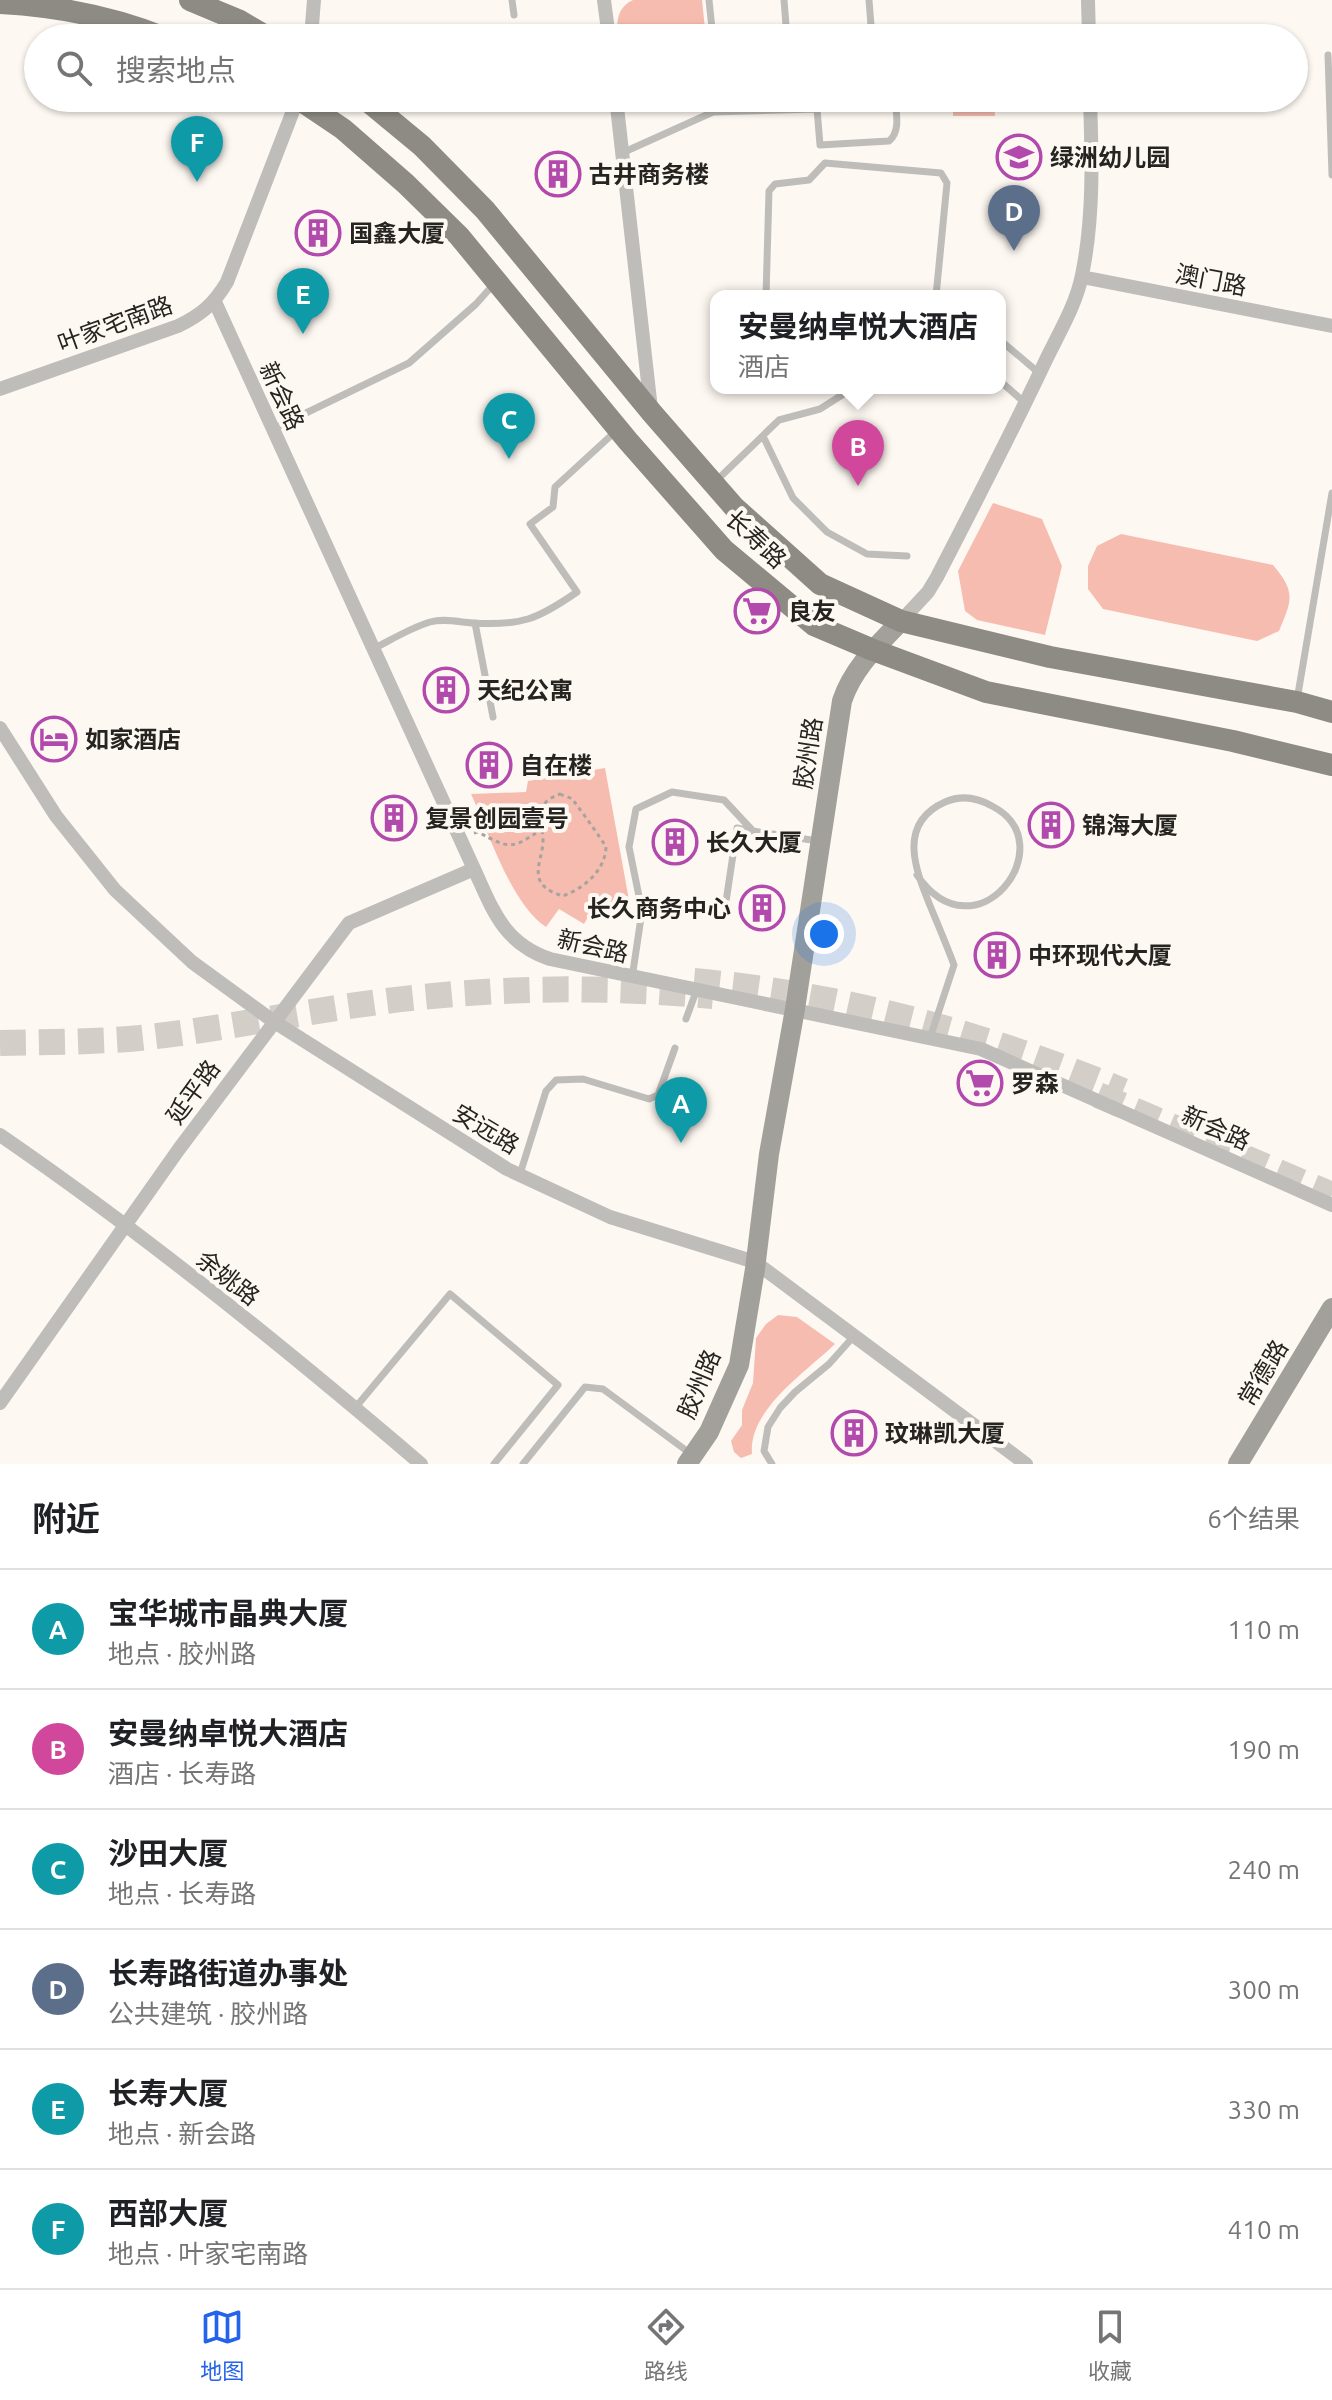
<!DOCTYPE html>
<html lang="zh">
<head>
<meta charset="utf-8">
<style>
  :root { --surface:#fff; --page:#f6f6f6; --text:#202124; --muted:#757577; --line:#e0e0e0; --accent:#2563eb }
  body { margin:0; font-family:Ubuntu,"Noto Sans SC",sans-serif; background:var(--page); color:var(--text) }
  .you { position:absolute; left:824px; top:934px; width:28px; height:28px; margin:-20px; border:6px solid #fff; border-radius:50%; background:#1a73e8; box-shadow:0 0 0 12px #1a73e833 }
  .badge { display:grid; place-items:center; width:52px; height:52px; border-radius:50%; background:var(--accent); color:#fff; font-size:26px; font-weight:700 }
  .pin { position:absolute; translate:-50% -66px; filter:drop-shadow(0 2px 4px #0008) }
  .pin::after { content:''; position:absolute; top:42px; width:28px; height:24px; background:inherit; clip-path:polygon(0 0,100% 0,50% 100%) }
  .popup { position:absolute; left:710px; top:290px; width:296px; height:104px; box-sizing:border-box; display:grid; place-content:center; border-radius:16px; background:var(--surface); filter:drop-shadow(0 2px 6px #0005); font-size:26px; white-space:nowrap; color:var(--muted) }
  .popup b { font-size:30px; color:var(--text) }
  .popup::after { content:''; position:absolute; left:50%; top:100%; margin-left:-16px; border:16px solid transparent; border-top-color:var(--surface) }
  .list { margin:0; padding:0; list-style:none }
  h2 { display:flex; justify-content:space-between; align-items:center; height:104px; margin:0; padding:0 32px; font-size:34px }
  h2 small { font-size:26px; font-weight:400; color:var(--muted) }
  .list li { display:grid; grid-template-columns:52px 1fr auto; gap:24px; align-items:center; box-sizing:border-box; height:120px; padding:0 32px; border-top:2px solid var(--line) }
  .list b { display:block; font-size:30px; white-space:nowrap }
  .list p { margin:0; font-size:26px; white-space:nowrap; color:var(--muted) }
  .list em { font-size:26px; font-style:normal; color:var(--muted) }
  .icon { flex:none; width:44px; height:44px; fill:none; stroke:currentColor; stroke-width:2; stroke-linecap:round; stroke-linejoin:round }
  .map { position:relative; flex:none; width:1332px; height:1464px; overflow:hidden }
  .search { position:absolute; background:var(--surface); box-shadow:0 2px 6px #0004; left:24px; right:24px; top:24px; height:88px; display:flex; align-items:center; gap:20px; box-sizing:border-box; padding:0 28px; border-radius:44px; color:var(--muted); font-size:30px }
  .sheet { height:824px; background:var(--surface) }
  nav { display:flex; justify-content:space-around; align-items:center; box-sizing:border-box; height:112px; border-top:2px solid var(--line); background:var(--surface); font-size:22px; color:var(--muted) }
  nav a { display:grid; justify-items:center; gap:4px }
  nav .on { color:var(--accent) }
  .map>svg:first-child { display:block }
  .green { fill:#f7bcb0 }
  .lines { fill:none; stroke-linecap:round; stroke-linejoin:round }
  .highway-tunnel { stroke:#d3cec8; stroke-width:26; stroke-dasharray:26 13; stroke-linecap:butt }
  .path { stroke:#a7a39e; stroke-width:3; stroke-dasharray:4 4; stroke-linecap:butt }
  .lane { stroke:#bfbdb9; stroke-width:7 }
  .street { stroke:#bfbdb9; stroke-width:14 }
  .secondary { stroke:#a2a09a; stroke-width:20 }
  .primary { stroke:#8d8b83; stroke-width:22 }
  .labels { text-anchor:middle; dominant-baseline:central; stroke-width:8; stroke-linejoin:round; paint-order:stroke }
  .poi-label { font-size:24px; font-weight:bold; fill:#262421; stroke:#fef8f2; text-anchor:start }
  .street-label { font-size:24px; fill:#262421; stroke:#fef8f2 }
</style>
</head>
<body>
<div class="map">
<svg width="1332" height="1464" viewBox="0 0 1332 1464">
  <rect width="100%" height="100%" fill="#fef8f2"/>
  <path class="green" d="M633 0H702L706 38H618C616 22 617 7 633 0Z
    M953 98H994L995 116H953Z
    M993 503 1042 519 1062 566 1045 635 977 620 965 611 958 571Z
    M1121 534 1273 565C1296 592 1292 600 1279 631L1257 641 1103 609 1088 589V566L1097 546Z
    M605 768 631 911 598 899 584 924 559 909 546 927C511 904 489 833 471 794L526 792 528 781Z
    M778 1315 797 1317 835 1344C806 1372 748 1410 752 1454L741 1458 734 1452 731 1441 742 1425V1410L753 1383 756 1338 766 1324Z"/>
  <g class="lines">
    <path class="highway-tunnel" d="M694 981C842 994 986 1034 1123 1091
      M0 1043C46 1042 93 1042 140 1038 234 1028 327 1006 422 997 520 987 615 987 713 996
      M1098 1095 1332 1195"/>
    <path class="path" d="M560 794C564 796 569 797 572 799 575 802 603 841 606 847 605 871 584 888 563 896 554 893 542 889 539 878 536 866 543 853 543 841 543 819 532 804 560 794Z
      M474 833 478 832C510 849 511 850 542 829"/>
    <path class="lane" d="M512 0 514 15
      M709 0 713 38
      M784 0 787 38
      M869 0 872 38
      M810 38 872 35
      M1328 55 1332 175
      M622 153 713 112 817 109 820 145 889 141C901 131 896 113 895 98
      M766 296 769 191 775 184 809 180 825 163 941 173 947 183 936 296
      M1000 340 1039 373
      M1000 381 1024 402
      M273 429 409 363 476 304 493 285
      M763 436 793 498 827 532 867 554 907 556
      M716 481 779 420 820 409 853 388
      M475 623 493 717
      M373 649C391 640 410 628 430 622 444 618 458 622 473 623 522 626 538 619 577 592L530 524 553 507 555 487 617 430
      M1297 700 1332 493
      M917 875C976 961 1066 844 992 806 978 798 961 795 945 802 896 824 916 871 931 908 939 927 947 946 954 965L930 1038
      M724 915 737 828 751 831
      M632 978 642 911 629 847 636 809 672 792 724 800 753 831 818 841
      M686 1019 697 989
      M520 1174 546 1091 556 1080 583 1079 649 1099 658 1095 675 1048
      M355 1408 450 1294 558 1385 494 1464
      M523 1464 585 1387 603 1389 691 1454
      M772 1464 764 1451 768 1427 780 1408 795 1392 829 1364 854 1336"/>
    <path class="street" d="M604 0 609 38
      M1088 0 1089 38
      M311 38 314 0
      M616 98 651 409
      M1082 277 1332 326
      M215 302 474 869C493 910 503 943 550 959L981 1049 1332 1205
      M0 389 178 326C201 315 214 304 227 282L298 98
      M901 621 928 592 937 577C973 507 1010 436 1044 364 1057 336 1076 306 1082 275 1094 217 1092 157 1090 98
      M0 728 56 816 115 890 192 962 273 1021 507 1169 610 1217 755 1262 1026 1464
      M0 1135C147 1236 286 1349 421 1464
      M0 1403 179 1149 349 923 474 869"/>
    <path class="secondary" d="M687 1464 709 1432 739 1365 755 1269 769 1154 795 1009 842 701C853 668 878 645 901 621
      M1238 1464 1332 1308"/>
    <path class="primary" d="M190 0 240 21 269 38
      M0 3C56 6 113 17 165 38
      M297 98 343 129 406 184 459 236 628 441 724 550 814 625 873 650 986 692 1233 741 1332 765
      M364 98 422 146 485 210 652 413 734 507 820 584 901 621 1050 657 1297 702 1332 712"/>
  </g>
  <defs>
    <g id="school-ring" transform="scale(2.3)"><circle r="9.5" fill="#fef8f2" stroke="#b24aad" stroke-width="1.5"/><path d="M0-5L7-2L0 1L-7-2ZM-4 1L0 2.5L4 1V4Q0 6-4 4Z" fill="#b24aad"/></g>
    <g id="building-ring" transform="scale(2.3)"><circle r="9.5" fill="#fef8f2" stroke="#b24aad" stroke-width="1.5"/><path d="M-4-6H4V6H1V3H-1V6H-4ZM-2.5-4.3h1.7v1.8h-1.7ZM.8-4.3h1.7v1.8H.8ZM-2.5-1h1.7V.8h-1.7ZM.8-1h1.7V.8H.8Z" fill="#b24aad"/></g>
    <g id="supermarket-ring" transform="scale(2.3)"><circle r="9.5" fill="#fef8f2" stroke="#b24aad" stroke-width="1.5"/><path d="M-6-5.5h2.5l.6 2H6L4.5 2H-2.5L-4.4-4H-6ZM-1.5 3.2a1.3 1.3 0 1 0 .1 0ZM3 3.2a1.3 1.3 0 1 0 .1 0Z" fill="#b24aad"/></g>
    <g id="hotel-ring" transform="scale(2.3)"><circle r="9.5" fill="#fef8f2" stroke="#b24aad" stroke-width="1.5"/><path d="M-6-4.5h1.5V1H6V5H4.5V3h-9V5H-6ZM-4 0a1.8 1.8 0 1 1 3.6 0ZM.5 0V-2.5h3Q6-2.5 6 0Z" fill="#b24aad"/></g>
  </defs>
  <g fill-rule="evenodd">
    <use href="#school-ring" x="1019" y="157"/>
    <use href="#building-ring" x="558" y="174"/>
    <use href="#building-ring" x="318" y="233"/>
    <use href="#supermarket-ring" x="757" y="611"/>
    <use href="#building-ring" x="446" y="690"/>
    <use href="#hotel-ring" x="54" y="739"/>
    <use href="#building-ring" x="489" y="765"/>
    <use href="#building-ring" x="394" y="818"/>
    <use href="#building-ring" x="1051" y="825"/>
    <use href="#building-ring" x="675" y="842"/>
    <use href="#building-ring" x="762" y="908"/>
    <use href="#building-ring" x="997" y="955"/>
    <use href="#supermarket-ring" x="980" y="1083"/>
    <use href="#building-ring" x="854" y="1433"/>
  </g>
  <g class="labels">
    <g class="poi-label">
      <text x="1050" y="157">绿洲幼儿园</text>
      <text x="589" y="174">古井商务楼</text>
      <text x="349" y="233">国鑫大厦</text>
      <text x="788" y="611">良友</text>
      <text x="477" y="690">天纪公寓</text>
      <text x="85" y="739">如家酒店</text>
      <text x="520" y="765">自在楼</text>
      <text x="425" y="818">复景创园壹号</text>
      <text x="1082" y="825">锦海大厦</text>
      <text x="706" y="842">长久大厦</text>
      <text x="731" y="908" text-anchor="end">长久商务中心</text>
      <text x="1028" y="955">中环现代大厦</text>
      <text x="1011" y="1083">罗森</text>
      <text x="885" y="1433">玟琳凯大厦</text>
    </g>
    <g class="street-label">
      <text transform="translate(1211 280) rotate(11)">澳门路</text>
      <text transform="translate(115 324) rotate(-20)">叶家宅南路</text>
      <text transform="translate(282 396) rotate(65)">新会路</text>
      <text transform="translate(756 539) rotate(43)">长寿路</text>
      <text transform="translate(808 753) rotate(-81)">胶州路</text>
      <text transform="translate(593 946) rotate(13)">新会路</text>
      <text transform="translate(193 1092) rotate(-54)">延平路</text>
      <text transform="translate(1216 1128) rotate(24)">新会路</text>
      <text transform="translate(486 1129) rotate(31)">安远路</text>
      <text transform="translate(228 1278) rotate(38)">余姚路</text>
      <text transform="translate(1263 1373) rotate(-59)">常德路</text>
      <text transform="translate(699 1384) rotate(-67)">胶州路</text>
    </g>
  </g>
</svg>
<div class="you"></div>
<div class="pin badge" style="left:681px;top:1143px;background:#0f9aa8">A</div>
<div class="pin badge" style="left:858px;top:486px;background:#d1479c">B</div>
<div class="popup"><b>安曼纳卓悦大酒店</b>酒店</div>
<div class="pin badge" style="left:509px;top:459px;background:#0f9aa8">C</div>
<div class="pin badge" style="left:1014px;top:251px;background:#5c6f8a">D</div>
<div class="pin badge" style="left:303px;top:334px;background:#0f9aa8">E</div>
<div class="pin badge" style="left:197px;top:182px;background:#0f9aa8">F</div>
<div class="search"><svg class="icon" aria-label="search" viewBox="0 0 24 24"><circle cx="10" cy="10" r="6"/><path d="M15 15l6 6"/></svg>搜索地点</div>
</div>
<section class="sheet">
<h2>附近<small>6个结果</small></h2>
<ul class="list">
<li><span class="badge" style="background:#0f9aa8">A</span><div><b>宝华城市晶典大厦</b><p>地点 · 胶州路</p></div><em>110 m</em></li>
<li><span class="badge" style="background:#d1479c">B</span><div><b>安曼纳卓悦大酒店</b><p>酒店 · 长寿路</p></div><em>190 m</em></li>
<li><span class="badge" style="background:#0f9aa8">C</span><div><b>沙田大厦</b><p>地点 · 长寿路</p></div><em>240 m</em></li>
<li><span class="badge" style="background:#5c6f8a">D</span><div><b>长寿路街道办事处</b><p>公共建筑 · 胶州路</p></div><em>300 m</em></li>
<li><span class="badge" style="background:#0f9aa8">E</span><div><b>长寿大厦</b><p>地点 · 新会路</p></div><em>330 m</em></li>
<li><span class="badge" style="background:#0f9aa8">F</span><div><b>西部大厦</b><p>地点 · 叶家宅南路</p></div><em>410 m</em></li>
</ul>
</section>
<nav>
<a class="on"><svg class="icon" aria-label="map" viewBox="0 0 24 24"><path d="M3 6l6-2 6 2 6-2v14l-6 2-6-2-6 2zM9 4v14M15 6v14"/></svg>地图</a>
<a><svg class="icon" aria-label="directions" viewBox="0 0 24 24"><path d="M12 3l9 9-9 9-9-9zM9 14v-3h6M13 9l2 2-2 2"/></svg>路线</a>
<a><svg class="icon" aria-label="saved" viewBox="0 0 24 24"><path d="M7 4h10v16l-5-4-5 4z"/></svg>收藏</a>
</nav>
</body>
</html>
